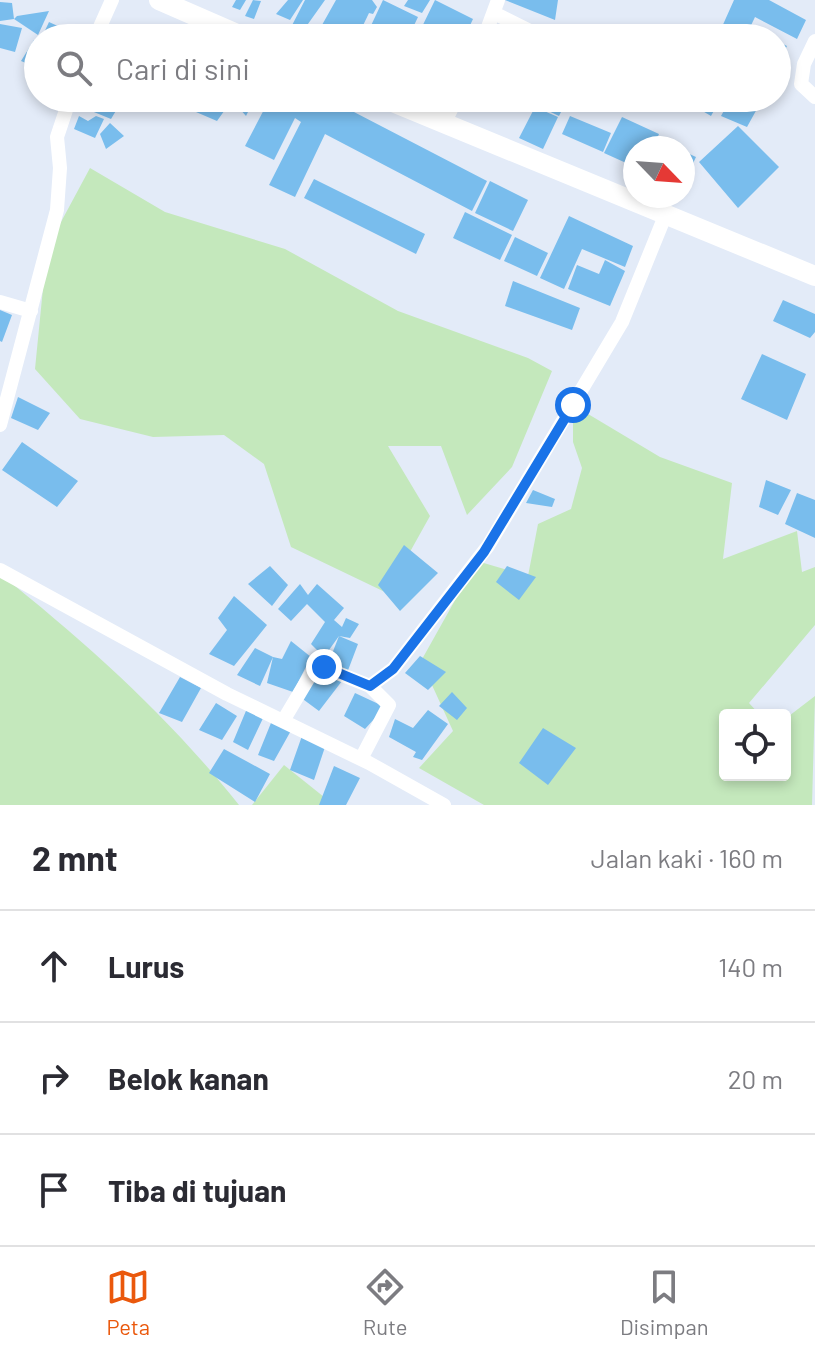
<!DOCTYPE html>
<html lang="id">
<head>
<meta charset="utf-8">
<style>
  :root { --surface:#fff; --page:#f2f2f3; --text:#2b2b33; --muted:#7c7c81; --line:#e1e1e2; --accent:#ea580c }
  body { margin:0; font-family:Barlow,sans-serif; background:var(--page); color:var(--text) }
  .controls { position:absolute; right:24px; bottom:24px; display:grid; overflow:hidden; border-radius:8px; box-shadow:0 4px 12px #0003 }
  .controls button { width:72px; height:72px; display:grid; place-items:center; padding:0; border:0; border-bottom:2px solid var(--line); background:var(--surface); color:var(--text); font:40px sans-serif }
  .compass { position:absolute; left:623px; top:136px; width:72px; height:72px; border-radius:50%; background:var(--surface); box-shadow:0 4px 12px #0003; rotate:115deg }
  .stop { position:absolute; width:24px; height:24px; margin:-18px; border:6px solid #1a73e8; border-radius:50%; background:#fff }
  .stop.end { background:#1a73e8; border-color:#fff; box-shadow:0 2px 8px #0008 }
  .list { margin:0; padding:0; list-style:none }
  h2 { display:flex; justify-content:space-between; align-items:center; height:104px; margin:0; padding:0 32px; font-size:34px }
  h2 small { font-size:26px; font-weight:400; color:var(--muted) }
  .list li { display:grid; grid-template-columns:52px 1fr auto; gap:24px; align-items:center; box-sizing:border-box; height:112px; padding:0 32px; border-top:2px solid var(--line) }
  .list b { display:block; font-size:30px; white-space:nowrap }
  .list em { font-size:26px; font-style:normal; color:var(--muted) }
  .icon { flex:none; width:44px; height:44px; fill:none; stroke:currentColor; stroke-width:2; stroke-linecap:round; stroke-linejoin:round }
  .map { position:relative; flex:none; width:815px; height:805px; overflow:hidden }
  .search { position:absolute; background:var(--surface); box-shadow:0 4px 12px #0003; left:24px; right:24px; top:24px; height:88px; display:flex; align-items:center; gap:20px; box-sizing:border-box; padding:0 28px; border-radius:44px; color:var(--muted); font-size:30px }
  .sheet { height:440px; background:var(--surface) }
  nav { display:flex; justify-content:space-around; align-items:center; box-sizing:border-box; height:112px; border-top:2px solid var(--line); background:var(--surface); font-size:22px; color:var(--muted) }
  nav a { display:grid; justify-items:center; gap:4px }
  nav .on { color:var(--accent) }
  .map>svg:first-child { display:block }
  .green { fill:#c4e8bc }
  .building { fill:#79bded }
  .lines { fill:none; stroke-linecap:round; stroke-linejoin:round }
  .minor { stroke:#fff; stroke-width:14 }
  .secondary { stroke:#fff; stroke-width:20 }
  .route { stroke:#1a73e8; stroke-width:10 }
</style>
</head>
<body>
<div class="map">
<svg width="815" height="805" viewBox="0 0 815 805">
  <rect width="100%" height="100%" fill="#e3ebf8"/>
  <path class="green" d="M90 168 165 212 285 249 398 311 528 358 552 371 512 467 467 515 441 446H388L430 516 387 593 291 547 264 464 224 435 153 437 80 419 35 369 47 248Z
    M573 405 660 457 732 483 723 559 797 531 802 572 815 567V625L749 703 760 715H725V775H785V719L815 696 812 805H484L419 768 453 731 421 661 477 561 528 576 538 524 571 509 582 468 573 442Z
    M0 574C88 644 169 717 239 805H0Z
    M284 765 334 805H252Z"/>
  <path class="building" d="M236 0H246L240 10 232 7Z
    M253 0 261 1 254 19 245 16Z
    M288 0H303L290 20 276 14Z
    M305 0H325L298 38H289L286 37Z
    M336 0H372L377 7 373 14 369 13 357 38H345L322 25Z
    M383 0 418 17 408 38 381 28 377 37 368 32Z
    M408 0H430L422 13 404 6Z
    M435 0 473 19 464 38H424L418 35Z
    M505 0H558L555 20Z
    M734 0H769L806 20 797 39 755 17 745 38H717Z
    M0 2 12 3 14 19 0 21Z
    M49 11 38 35 14 19 17 16Z
    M49 22 75 34 74 38 42 37Z
    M0 24 22 28 15 52 0 48Z
    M195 29 217 38H192Z
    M34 40 38 42V68L21 61Z
    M777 41 787 46 777 65Z
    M71 98H92L88 105Z
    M107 98 120 104 111 119 89 110 96 100 107 104Z
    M203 98H255L246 116 232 100 217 121 196 112Z
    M270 98H327L487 181 472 211 325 134 295 197 269 185 301 122 295 118 274 160 245 146Z
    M504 98H537L532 110Z
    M542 98H568L559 116 538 106Z
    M691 98H721L711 116 689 103Z
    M731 98H763L747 127 721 116Z
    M535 107 558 117 543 149 519 138Z
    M79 116 88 121 96 116 104 119 95 138 74 129Z
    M570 116 611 133 603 152 562 134Z
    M622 117 659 134 653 148H635V167L604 153Z
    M110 123 124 136 106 149 100 134Z
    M738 126 779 167 738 208 699 162Z
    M683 151 696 157 685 180 683 179Z
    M314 179 425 234 416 254 304 198Z
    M490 181 528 200 513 231 475 213Z
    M465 212 512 235 500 260 453 238Z
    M569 216 633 246 625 267 582 249 564 289 540 278Z
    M515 237 548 253 537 276 504 261Z
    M605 260 625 271 610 306 568 289 577 265 599 274Z
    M513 281 580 308 572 330 505 306Z
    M783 300 815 314V332L810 338 773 321Z
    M0 310 12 315 2 342 0 341Z
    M762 354 806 374 787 420 741 399Z
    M18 397 50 413 38 430 11 418Z
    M22 442 78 481 57 507 2 470Z
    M766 480 791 490 778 515 759 507Z
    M533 490 555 499 552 507 526 503Z
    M797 493 815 500V538L785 524Z
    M404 545 438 573 400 611 378 585Z
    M270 566 288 585 272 606 248 584Z
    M507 566 536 577 519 600 496 582Z
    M300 584 308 595 317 584 344 608 334 620 342 627 346 618 359 624 350 638 339 636 358 644 347 673 328 664 339 636 324 657 311 644 325 622 307 604 291 621 278 609Z
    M234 596 267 625 234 666 209 654 227 630 218 618Z
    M291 641 311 657 293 692 267 683 273 657 282 659Z
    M255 648 273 657 260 686 237 675Z
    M420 656 446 672 428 690 405 673Z
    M323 670 342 681 319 711 300 697Z
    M180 677 201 688 182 722 159 713Z
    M452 692 467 708 457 720 439 706Z
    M355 693 385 707 365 729 344 716Z
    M216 703 237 716 222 740 199 730Z
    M248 706 265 714 248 750 233 742Z
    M428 710 448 724 422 760 413 757 416 752 389 737 395 719 413 728Z
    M273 718 293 727 274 761 258 755Z
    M543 728 576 748 548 785 519 763Z
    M303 733 326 744 314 780 290 770Z
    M224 749 270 774 255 802 209 773Z
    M334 766 360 778 346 805H319Z"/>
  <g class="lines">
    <path class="minor" d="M494 13 544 38
      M95 38 112 0
      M484 38 498 0
      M815 41 804 64 801 84 815 97
      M443 125 457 98
      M0 302 31 311
      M0 425 57 210 60 168 57 137 70 98
      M0 570 227 694 369 763 444 805
      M283 721 311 674 320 666 370 686 393 669 488 546 622 322 665 216
      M361 759 389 705 370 686"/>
    <path class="secondary" d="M159 0 246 38
      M383 98 815 276"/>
  </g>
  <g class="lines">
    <path class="route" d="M324 667 370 686 393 669 484 552 573 405"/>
  </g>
</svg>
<div class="controls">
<button><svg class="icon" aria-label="locate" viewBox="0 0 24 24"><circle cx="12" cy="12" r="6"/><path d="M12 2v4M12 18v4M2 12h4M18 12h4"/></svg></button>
</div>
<svg class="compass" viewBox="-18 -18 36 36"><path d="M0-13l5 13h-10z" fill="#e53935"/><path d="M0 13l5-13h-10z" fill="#7c7c81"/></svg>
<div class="stop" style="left:573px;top:405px"></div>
<div class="stop end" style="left:324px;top:667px"></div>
<div class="search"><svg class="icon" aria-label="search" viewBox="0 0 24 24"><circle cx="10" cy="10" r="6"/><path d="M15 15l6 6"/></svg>Cari di sini</div>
</div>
<section class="sheet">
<h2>2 mnt<small>Jalan kaki · 160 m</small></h2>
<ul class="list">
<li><svg class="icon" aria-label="ahead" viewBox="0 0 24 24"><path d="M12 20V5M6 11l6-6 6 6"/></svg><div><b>Lurus</b></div><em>140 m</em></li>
<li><svg class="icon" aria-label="right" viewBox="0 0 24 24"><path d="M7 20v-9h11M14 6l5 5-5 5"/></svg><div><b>Belok kanan</b></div><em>20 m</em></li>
<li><svg class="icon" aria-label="arrive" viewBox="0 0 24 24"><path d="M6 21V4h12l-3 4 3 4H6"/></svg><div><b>Tiba di tujuan</b></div></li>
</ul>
</section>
<nav>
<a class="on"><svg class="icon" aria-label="map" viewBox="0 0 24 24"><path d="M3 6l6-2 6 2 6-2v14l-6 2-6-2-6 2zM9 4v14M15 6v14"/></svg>Peta</a>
<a><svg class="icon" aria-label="directions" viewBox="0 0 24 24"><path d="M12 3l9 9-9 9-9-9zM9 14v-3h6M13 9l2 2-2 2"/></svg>Rute</a>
<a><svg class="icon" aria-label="saved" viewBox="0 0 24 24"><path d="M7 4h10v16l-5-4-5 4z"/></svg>Disimpan</a>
</nav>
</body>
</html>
